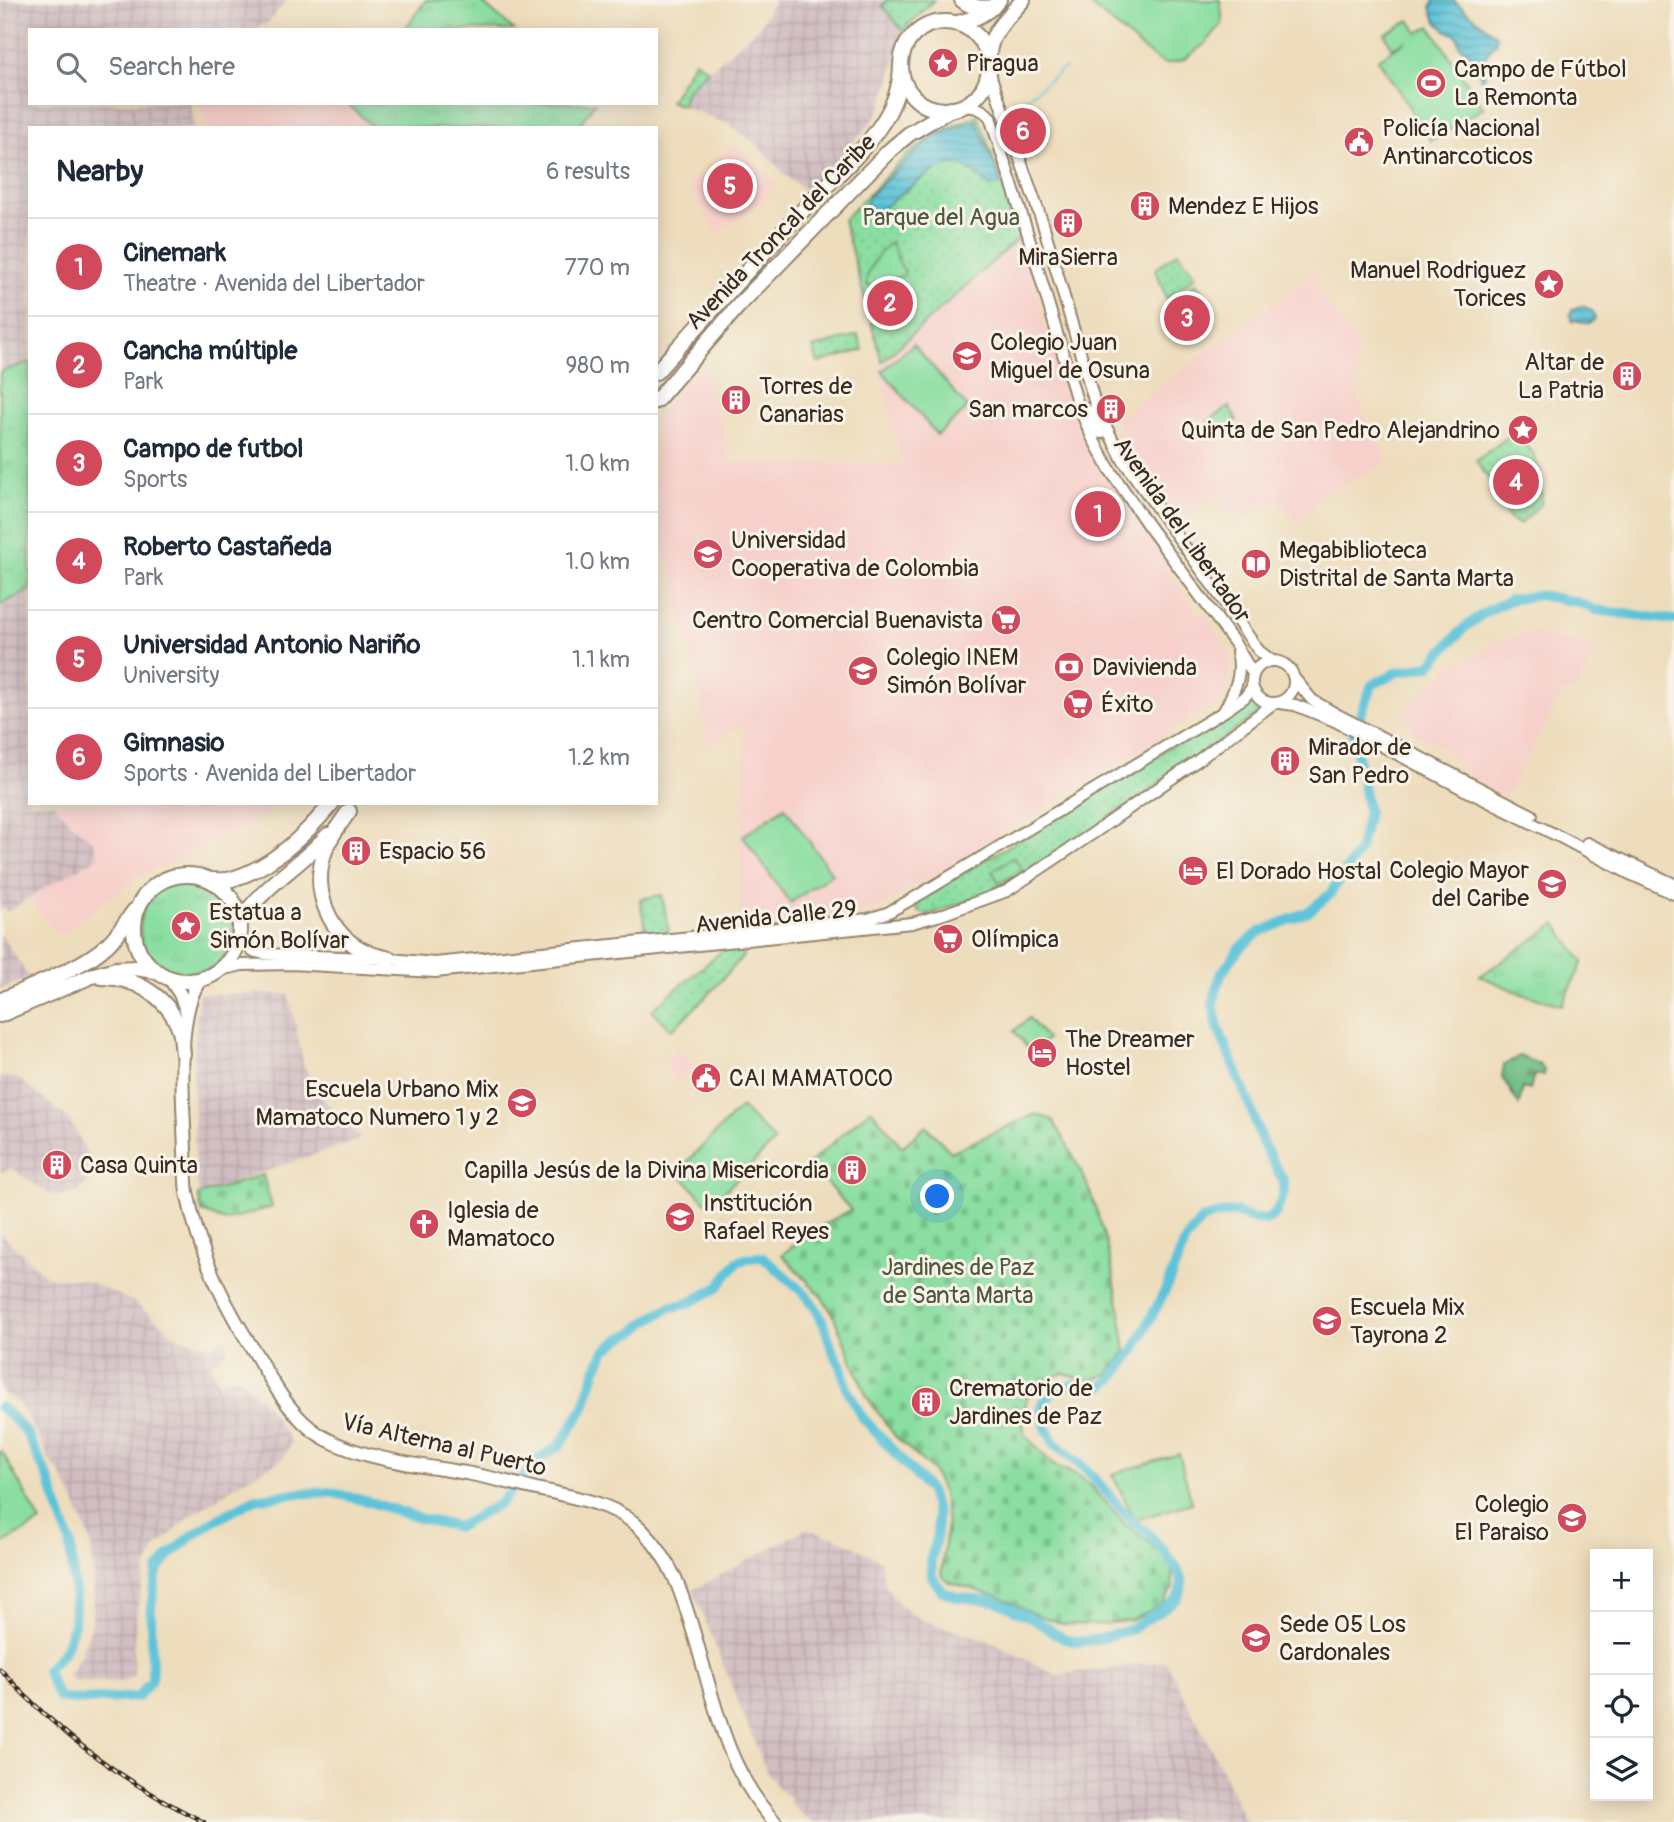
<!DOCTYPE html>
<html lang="en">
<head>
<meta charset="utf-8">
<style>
  :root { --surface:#fff; --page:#f2f2f3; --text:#1f2937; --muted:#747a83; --line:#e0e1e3; --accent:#d1495b }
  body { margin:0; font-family:Pangolin,sans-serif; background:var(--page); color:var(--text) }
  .controls { position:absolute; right:21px; bottom:21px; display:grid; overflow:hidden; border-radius:0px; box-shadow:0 4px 18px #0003 }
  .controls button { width:63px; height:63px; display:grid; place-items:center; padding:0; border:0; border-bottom:2px solid var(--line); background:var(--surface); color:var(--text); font:35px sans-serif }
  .you { position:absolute; left:938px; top:1197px; width:24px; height:24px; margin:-18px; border:5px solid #fff; border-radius:50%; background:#1a73e8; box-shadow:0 0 0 10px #1a73e833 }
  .badge { display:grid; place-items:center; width:46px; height:46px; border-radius:50%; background:var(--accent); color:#fff; font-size:23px; font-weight:700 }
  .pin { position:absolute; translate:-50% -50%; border:4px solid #fff; box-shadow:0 2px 7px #0006 }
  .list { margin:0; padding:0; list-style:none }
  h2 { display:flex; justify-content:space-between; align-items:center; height:91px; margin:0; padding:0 28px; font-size:30px }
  h2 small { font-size:23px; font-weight:400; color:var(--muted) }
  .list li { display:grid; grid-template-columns:46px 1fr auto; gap:21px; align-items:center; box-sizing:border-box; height:98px; padding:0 28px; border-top:2px solid var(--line) }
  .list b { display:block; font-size:26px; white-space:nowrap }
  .list p { margin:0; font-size:23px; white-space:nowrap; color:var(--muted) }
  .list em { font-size:23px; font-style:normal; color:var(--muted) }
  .icon { flex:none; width:38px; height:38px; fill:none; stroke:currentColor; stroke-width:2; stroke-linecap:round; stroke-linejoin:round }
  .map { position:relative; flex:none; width:1674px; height:1822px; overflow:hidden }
  .search { position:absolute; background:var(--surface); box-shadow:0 4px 18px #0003; left:28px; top:28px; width:630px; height:77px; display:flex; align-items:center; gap:18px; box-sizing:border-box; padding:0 24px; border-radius:0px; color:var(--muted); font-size:26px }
  .panel { position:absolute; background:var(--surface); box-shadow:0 4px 18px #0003; left:28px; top:126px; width:630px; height:679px; border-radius:0px }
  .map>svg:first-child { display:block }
  .built { fill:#f7d0cb }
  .industrial { fill:url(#industrial-grid) }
  .grass { fill:url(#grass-tufts); stroke:#62845f; stroke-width:2 }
  .forest { fill:url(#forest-firs); stroke:#547452; stroke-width:2 }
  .cemetery { fill:url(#cemetery-stones); stroke:#62845f; stroke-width:2 }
  .park { fill:url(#park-dots); stroke:#62845f; stroke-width:2 }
  .pitch { fill:#89dea0; stroke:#62845f; stroke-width:2 }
  .water { fill:url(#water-rules); stroke:#4c767c; stroke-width:2 }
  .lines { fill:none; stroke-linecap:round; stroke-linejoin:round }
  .stream { stroke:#5cc3d9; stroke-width:2 }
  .river { stroke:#5cc3d9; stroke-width:10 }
  .secondary-casing { stroke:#94846d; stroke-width:14 }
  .primary-casing { stroke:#94846d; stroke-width:16 }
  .highway-casing { stroke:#94846d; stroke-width:18 }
  .secondary { stroke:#fff; stroke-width:10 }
  .primary { stroke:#fff; stroke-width:12 }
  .highway { stroke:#fff; stroke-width:14 }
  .rail-casing { stroke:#3b2a1e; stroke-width:4.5 }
  .rail { stroke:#f7f3e8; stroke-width:2; stroke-dasharray:5; stroke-linecap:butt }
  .labels { text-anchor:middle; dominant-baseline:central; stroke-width:6; stroke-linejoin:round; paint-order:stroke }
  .poi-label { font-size:24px; fill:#3b2a1e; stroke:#f7f3e8; text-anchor:start }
  .park-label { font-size:24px; fill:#4e573e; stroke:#f7f3e8 }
  .street-label { font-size:24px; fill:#3b2a1e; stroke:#f7f3e8 }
</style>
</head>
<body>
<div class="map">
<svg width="1674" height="1822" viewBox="0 0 1674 1822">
  <defs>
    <pattern id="industrial-grid" width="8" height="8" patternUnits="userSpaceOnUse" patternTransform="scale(1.75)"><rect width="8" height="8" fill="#d2bec2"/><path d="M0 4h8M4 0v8" fill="none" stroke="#b5a3a6"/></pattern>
    <pattern id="grass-tufts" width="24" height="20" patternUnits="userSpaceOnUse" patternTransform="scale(1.75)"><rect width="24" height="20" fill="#89dea0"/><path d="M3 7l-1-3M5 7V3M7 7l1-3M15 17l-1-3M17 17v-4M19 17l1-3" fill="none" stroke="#77bf89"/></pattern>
    <pattern id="forest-firs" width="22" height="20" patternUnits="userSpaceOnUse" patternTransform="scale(1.75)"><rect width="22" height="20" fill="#6ebd86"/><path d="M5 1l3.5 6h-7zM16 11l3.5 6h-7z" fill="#5c9a6d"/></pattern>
    <pattern id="cemetery-stones" width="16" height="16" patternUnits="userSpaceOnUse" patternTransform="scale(1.75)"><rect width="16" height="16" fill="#89dea0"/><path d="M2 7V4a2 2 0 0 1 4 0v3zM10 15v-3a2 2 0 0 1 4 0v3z" fill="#77bf89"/></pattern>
    <pattern id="park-dots" width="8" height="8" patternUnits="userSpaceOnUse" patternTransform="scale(1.75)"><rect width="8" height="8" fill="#89dea0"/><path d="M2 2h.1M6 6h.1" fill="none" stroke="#77bf89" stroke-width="1.8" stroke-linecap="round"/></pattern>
    <pattern id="water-rules" width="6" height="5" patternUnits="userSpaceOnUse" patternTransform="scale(1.75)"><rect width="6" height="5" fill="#5cc3d9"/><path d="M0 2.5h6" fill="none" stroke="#4d9faf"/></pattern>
  </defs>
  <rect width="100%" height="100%" fill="#f7f3e8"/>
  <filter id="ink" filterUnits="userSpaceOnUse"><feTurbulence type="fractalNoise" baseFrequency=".0143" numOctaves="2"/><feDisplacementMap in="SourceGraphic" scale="14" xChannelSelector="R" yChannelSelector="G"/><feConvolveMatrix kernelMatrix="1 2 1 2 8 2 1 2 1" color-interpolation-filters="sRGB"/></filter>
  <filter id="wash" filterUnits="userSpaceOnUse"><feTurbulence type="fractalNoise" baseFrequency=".00686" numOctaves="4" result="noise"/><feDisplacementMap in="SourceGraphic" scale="28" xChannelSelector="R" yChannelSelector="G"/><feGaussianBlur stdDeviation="1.57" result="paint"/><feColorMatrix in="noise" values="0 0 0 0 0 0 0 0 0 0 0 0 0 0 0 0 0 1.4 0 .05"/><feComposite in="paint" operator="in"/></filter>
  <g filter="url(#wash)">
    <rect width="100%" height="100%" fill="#eeddbc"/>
    <path class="built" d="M201 103H347L374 128H205Z
      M732 144 748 155 775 183 769 189 772 194 716 234 687 183 705 173Z
      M1021 236 1053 350 1090 449 1170 565 1168 570 1198 615 1204 614 1230 654 1232 673 1230 682 1225 694 1215 705 880 907 870 911 739 928 744 723 707 746 705 725 671 562 656 547V418L702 365 708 377 732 463H901L878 366Z
      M1317 270 1319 291 1357 342V398L1388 462 1318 497 1299 526 1289 510 1274 503 1254 508 1236 522 1217 495 1179 519 1113 421Z
      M1531 632 1570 641 1596 650 1576 691 1570 689 1563 693 1505 798 1477 782 1443 748 1414 733 1403 713 1450 667 1477 655 1495 643Z
      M54 803H267L271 813 263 819 142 875 82 919 59 937 28 898 98 856 94 842 70 822Z
      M676 1048 696 1067 680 1083 665 1070 670 1064 666 1060Z"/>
    <path class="industrial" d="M0 0H287L265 26 261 24 256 30H30V103H191L195 128H30V362L0 372Z
      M774 0H887L882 6 903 31 891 77 882 105 871 123 817 182 804 189 792 181 756 144 729 124 681 106 688 89 708 70 713 67 760 26Z
      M30 590V803H53L70 822 94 842 98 857 31 896 8 912 3 908 0 910V605Z
      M0 933 30 979 0 989Z
      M198 994H289L304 1067 320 1096 360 1139 199 1194 195 1167 193 1078Z
      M0 1077 17 1078 68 1118 86 1151 88 1182 78 1192 58 1196 47 1193 12 1168 0 1173Z
      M0 1233 47 1277 72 1278 92 1283 134 1302 176 1336 199 1343 212 1344 224 1338 229 1345 225 1353 210 1365 219 1383 237 1375 265 1404 292 1443 281 1460 241 1482 189 1517 156 1548 147 1566 139 1599 133 1648 134 1675 123 1682 73 1681 69 1675 81 1654 92 1625 94 1584 91 1542 77 1507 62 1476 49 1459 39 1437 20 1405 0 1390Z
      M806 1529 837 1538 880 1560 885 1585 900 1605 919 1619 994 1642 1005 1649 1057 1675 1166 1661 1222 1770 1244 1818 1248 1822H811L790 1803 792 1799 780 1790 767 1773 693 1590Z"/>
    <path class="grass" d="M426 0H479L514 30H404Z
      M347 103H595L577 128H374Z
      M30 362V590L0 605V372Z
      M140 928a47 47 0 1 1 94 0a47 47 0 1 1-94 0Z
      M1556 924 1583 962 1562 1005 1522 994 1480 976Z"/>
    <path class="forest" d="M1519 1056 1539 1064 1544 1070V1075H1534L1530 1090 1523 1088 1519 1105 1502 1077 1504 1065Z"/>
    <path class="cemetery" d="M871 1109 902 1147 926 1126 951 1152 1035 1114 1053 1120C1064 1140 1077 1161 1086 1182 1108 1236 1118 1294 1126 1351L1109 1374 1088 1381 1063 1373 1039 1383 1027 1398 1023 1415 1024 1434 1053 1465 1079 1476 1092 1487 1125 1524 1164 1554 1172 1569 1173 1588 1160 1606 1132 1620 1097 1625 1063 1624 1034 1614 1000 1597 949 1582 941 1575 947 1524 943 1494 933 1471 895 1436 867 1397 832 1312 818 1292 782 1255C803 1236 826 1223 851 1210L809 1164Z
      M263 1175 272 1207 225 1221 202 1212 198 1195Z"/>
    <path class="park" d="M887 0H934L903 31 882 5Z
      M695 60 708 70 688 89 681 106 670 101Z
      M978 115 1021 236 882 362 843 220 905 157 933 135Z
      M1178 252 1196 276 1167 299 1155 269Z
      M858 335 863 350 818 363 813 348Z
      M1229 407 1237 420 1217 434 1208 421Z
      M1513 433 1533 453 1540 472 1542 503 1520 524 1510 520 1498 492 1476 461Z
      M1253 698 1267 708 1085 835 998 890 928 915 919 912 916 907 919 897 1063 815 1160 753Z
      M662 895 669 931 646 934 640 899Z
      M731 943 744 955 709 994 672 1030 652 1010Z"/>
    <path class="pitch" d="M1087 0H1220L1222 15V24L1206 43 1183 60 1165 64 1150 55 1088 3Z
      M1410 20 1418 33 1430 26 1483 108 1431 141 1378 59 1406 41 1392 48 1385 34Z
      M891 242 902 269 905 270 904 275 872 286H868L866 284C869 266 877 254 891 242Z
      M1196 283 1213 306 1183 330 1168 305Z
      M913 344 968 408 937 435 882 371Z
      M785 807 832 874 790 903 743 836Z
      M1014 857 1022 870 999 883 992 871Z
      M1029 1018 1047 1039 1031 1052 1014 1031Z
      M741 1107 775 1141 710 1206 677 1172Z
      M1 1450 41 1522 0 1545V1451Z
      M1179 1454 1192 1503 1135 1520 1112 1474Z"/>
    <path class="water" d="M1434 0H1453L1497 36 1495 43 1484 59 1485 77 1481 79 1470 54 1460 46 1457 35C1443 31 1434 21 1431 7Z
      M976 120 1000 180V185L990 187C980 178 968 164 953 164 935 164 887 206 870 218L866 205 869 196 927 142 943 133Z
      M1584 306 1593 312 1595 319C1588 326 1585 323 1575 320L1572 322 1570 314 1572 310Z"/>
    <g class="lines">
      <path class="stream" d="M1012 109 1065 68"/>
      <path class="river" d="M0 1407 15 1420 27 1434 49 1480 70 1542 75 1594 74 1624 63 1653 46 1670 59 1698 81 1700 138 1697 152 1680 151 1607 157 1572 169 1556 193 1535 213 1522 255 1499 290 1494 330 1492 370 1502 422 1519 458 1527 499 1504 526 1474 536 1461 560 1445 583 1409 596 1369 605 1351 621 1338 634 1332 646 1322 670 1307 687 1304 717 1288 737 1262 748 1258 761 1257 769 1262 806 1295 817 1310 825 1327 831 1347 841 1366 847 1389 862 1417 930 1491 937 1515V1534L931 1559 932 1577 942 1591 956 1597 996 1601 1033 1619 1064 1639 1077 1642 1099 1639 1132 1629 1176 1600 1181 1590 1182 1581 1176 1567 1164 1551 1147 1532 1132 1521 1086 1469 1054 1443 1046 1428 1041 1412 1043 1403 1053 1390 1075 1384 1090 1386H1103L1112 1379 1134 1350 1166 1289 1185 1241 1201 1220 1215 1215 1235 1212 1253 1219 1267 1220 1276 1213 1278 1207 1283 1196 1284 1182 1262 1142 1249 1103 1218 1028 1213 1003 1221 974 1239 949 1258 933 1309 911 1330 894 1360 849 1368 811 1353 734 1372 685 1398 672 1429 666 1464 628 1484 613 1510 600 1539 595 1577 602 1595 610 1674 620"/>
    </g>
  </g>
  <g filter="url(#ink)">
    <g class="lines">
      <g class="secondary-casing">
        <path id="secondary" d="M989 66 992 80 1043 224 1096 407 1123 460 1259 651 1271 660
          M964 106C975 107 982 108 990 117L1026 228 1078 405 1092 437 1110 470 1147 524 1234 642 1253 674
          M1079 405 1090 413 1101 433
          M1252 682a21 21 0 1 1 42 0a21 21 0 1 1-42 0Z
          M1294 678 1312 700 1338 715 1532 815
          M1279 703 1295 705 1335 721 1465 790 1564 839 1630 874 1674 894
          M1225 709C1235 689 1243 674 1237 652
          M1587 843 1674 884
          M240 937 252 951 266 954 390 959 435 963 868 919 887 913 914 898 1223 712 1245 697 1252 687
          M220 970 242 965 291 964 435 972 912 923 941 915 1007 891 1098 830 1197 761 1274 703"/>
      </g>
      <g class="primary-casing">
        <path id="primary" d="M170 979 180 994 187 1013
          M200 980C174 1016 184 1107 185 1152 186 1165 185 1179 187 1192 197 1245 218 1293 246 1338 265 1368 282 1405 310 1428 347 1459 423 1465 471 1474 498 1479 524 1487 551 1492 584 1500 615 1504 641 1529 673 1561 682 1594 695 1637 714 1701 727 1772 775 1822"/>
      </g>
      <g class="highway-casing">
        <path id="highway" d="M962 0C971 8 981 9 993 7
          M901 66a44 44 0 1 1 88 0a44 44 0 1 1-88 0Z
          M957 23C975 19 987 14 999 0
          M989 57C988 34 1009 16 1023 0
          M656 372C706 317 755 262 805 208 829 182 858 158 878 129 892 110 901 88 901 64
          M656 401 740 304 890 150 909 134 951 109
          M349 811C341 823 331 835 326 848 310 889 328 936 369 953 375 956 383 957 390 959
          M134 928a53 53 0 1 1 106 0a53 53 0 1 1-106 0Z
          M210 880C217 880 226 881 232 879 273 867 306 834 332 803
          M240 922C262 886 300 866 328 835
          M101 977C136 977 169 997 180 1031 182 1038 182 1047 183 1054
          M0 1001C31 986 83 968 107 945 118 935 126 922 134 911
          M0 1015 94 975 116 969 136 968 154 971"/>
      </g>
      <use href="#secondary" class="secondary"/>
      <use href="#primary" class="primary"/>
      <use href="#highway" class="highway"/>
      <g class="rail-casing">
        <path id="rail" d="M0 1669C59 1735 125 1783 204 1822"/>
      </g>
      <use href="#rail" class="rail"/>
    </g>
  </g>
  <defs>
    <g id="sight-disc" transform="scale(1.575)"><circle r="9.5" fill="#d1495b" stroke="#f7f3e8"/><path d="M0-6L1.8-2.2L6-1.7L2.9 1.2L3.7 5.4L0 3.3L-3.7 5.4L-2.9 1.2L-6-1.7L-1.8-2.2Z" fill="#fff"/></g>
    <g id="stadium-disc" transform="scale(1.575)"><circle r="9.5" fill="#d1495b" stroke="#f7f3e8"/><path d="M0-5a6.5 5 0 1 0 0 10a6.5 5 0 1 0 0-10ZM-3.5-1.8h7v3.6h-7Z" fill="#fff"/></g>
    <g id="civic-disc" transform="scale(1.575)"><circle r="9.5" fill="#d1495b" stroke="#f7f3e8"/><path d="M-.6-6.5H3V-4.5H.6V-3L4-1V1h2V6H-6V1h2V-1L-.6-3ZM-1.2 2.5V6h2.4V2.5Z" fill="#fff"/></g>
    <g id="building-disc" transform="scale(1.575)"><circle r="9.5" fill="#d1495b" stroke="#f7f3e8"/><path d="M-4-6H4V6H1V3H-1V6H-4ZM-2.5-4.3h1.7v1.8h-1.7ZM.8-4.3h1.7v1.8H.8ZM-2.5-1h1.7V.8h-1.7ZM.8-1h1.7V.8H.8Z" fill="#fff"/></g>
    <g id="school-disc" transform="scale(1.575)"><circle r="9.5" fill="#d1495b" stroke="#f7f3e8"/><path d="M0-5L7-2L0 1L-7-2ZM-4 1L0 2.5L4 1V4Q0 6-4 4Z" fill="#fff"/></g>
    <g id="university-disc" transform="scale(1.575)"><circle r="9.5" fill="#d1495b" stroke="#f7f3e8"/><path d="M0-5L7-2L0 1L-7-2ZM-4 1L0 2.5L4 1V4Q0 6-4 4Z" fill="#fff"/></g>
    <g id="library-disc" transform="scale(1.575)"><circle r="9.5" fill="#d1495b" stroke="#f7f3e8"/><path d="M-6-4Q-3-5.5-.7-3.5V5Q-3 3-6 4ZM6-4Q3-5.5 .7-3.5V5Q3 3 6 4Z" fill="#fff"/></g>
    <g id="supermarket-disc" transform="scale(1.575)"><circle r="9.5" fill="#d1495b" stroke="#f7f3e8"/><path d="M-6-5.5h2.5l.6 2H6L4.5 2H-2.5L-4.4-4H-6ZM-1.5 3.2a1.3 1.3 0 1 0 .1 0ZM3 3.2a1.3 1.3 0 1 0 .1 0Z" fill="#fff"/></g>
    <g id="bank-disc" transform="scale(1.575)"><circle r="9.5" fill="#d1495b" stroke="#f7f3e8"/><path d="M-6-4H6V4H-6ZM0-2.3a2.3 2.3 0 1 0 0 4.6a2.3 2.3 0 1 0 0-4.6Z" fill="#fff"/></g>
    <g id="hotel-disc" transform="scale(1.575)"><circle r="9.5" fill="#d1495b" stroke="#f7f3e8"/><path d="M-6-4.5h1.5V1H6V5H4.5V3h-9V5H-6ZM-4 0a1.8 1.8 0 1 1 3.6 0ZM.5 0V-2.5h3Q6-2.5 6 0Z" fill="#fff"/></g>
    <g id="church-disc" transform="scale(1.575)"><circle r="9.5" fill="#d1495b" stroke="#f7f3e8"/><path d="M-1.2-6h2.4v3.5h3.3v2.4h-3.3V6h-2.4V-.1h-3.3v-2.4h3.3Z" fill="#fff"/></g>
  </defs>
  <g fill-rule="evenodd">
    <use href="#sight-disc" x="943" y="63"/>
    <use href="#stadium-disc" x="1431" y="83"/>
    <use href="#civic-disc" x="1359" y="142"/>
    <use href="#building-disc" x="1145" y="206"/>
    <use href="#building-disc" x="1068" y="223"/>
    <use href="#sight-disc" x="1549" y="284"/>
    <use href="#school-disc" x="967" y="356"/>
    <use href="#building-disc" x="1627" y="376"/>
    <use href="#building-disc" x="736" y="400"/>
    <use href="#building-disc" x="1111" y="409"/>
    <use href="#sight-disc" x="1523" y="430"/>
    <use href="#university-disc" x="708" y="554"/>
    <use href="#library-disc" x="1256" y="564"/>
    <use href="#supermarket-disc" x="1006" y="620"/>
    <use href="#bank-disc" x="1069" y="667"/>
    <use href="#school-disc" x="863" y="671"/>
    <use href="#supermarket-disc" x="1078" y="704"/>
    <use href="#building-disc" x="1285" y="761"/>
    <use href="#building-disc" x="356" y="851"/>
    <use href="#hotel-disc" x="1193" y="871"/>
    <use href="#school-disc" x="1552" y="884"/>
    <use href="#sight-disc" x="186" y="926"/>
    <use href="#supermarket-disc" x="948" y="939"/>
    <use href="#hotel-disc" x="1042" y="1053"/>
    <use href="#civic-disc" x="706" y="1078"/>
    <use href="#school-disc" x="522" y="1103"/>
    <use href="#building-disc" x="57" y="1165"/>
    <use href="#building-disc" x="852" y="1170"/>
    <use href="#school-disc" x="680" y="1217"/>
    <use href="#church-disc" x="424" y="1224"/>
    <use href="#school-disc" x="1327" y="1321"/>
    <use href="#building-disc" x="926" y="1402"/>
    <use href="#school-disc" x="1572" y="1518"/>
    <use href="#school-disc" x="1256" y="1638"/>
  </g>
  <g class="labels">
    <g class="poi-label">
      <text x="966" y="63">Piragua</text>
      <text x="1454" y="69">Campo de Fútbol<tspan x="1454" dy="28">La Remonta</tspan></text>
      <text x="1382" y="128">Policía Nacional<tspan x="1382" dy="28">Antinarcoticos</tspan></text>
      <text x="1168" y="206">Mendez E Hijos</text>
      <text x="1068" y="257" text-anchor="middle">MiraSierra</text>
      <text x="1526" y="270" text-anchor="end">Manuel Rodriguez<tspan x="1526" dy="28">Torices</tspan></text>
      <text x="990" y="342">Colegio Juan<tspan x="990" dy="28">Miguel de Osuna</tspan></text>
      <text x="1604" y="362" text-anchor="end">Altar de<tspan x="1604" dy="28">La Patria</tspan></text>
      <text x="759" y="386">Torres de<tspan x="759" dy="28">Canarias</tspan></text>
      <text x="1088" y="409" text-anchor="end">San marcos</text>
      <text x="1500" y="430" text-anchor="end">Quinta de San Pedro Alejandrino</text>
      <text x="731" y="540">Universidad<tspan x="731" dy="28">Cooperativa de Colombia</tspan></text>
      <text x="1279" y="550">Megabiblioteca<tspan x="1279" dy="28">Distrital de Santa Marta</tspan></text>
      <text x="983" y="620" text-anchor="end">Centro Comercial Buenavista</text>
      <text x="886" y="657">Colegio INEM<tspan x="886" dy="28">Simón Bolívar</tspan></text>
      <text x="1092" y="667">Davivienda</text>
      <text x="1101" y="704">Éxito</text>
      <text x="1308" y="747">Mirador de<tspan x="1308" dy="28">San Pedro</tspan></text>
      <text x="379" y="851">Espacio 56</text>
      <text x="1529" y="870" text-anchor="end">Colegio Mayor<tspan x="1529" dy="28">del Caribe</tspan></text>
      <text x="1216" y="871">El Dorado Hostal</text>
      <text x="209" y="912">Estatua a<tspan x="209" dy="28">Simón Bolívar</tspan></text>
      <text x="971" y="939">Olímpica</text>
      <text x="1065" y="1039">The Dreamer<tspan x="1065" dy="28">Hostel</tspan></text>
      <text x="729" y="1078">CAI MAMATOCO</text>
      <text x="499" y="1089" text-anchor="end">Escuela Urbano Mix<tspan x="499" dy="28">Mamatoco Numero 1 y 2</tspan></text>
      <text x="80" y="1165">Casa Quinta</text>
      <text x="829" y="1170" text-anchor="end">Capilla Jesús de la Divina Misericordia</text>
      <text x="703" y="1203">Institución<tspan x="703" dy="28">Rafael Reyes</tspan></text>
      <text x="447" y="1210">Iglesia de<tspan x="447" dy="28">Mamatoco</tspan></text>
      <text x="1350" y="1307">Escuela Mix<tspan x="1350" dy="28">Tayrona 2</tspan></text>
      <text x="949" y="1388">Crematorio de<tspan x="949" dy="28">Jardines de Paz</tspan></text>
      <text x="1549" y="1504" text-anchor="end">Colegio<tspan x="1549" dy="28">El Paraiso</tspan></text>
      <text x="1279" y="1624">Sede 05 Los<tspan x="1279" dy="28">Cardonales</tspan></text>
    </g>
    <g class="park-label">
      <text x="941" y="217">Parque del Agua</text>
      <text x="958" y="1267">Jardines de Paz<tspan x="958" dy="28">de Santa Marta</tspan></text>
    </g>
    <g class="street-label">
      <text transform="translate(781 232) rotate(-46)">Avenida Troncal del Caribe</text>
      <text transform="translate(1182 530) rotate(55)">Avenida del Libertador</text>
      <text transform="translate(776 917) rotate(-6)">Avenida Calle 29</text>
      <text transform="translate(444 1445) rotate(13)">Vía Alterna al Puerto</text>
    </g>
  </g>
</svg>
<div class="controls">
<button>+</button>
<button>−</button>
<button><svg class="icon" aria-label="locate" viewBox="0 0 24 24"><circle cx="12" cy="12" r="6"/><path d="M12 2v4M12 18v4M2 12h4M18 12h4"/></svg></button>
<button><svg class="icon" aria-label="layers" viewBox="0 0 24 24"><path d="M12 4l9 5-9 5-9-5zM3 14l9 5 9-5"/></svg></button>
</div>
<div class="you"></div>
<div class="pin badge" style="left:1098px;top:514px">1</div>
<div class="pin badge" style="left:890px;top:303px">2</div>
<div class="pin badge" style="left:1187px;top:318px">3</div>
<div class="pin badge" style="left:1516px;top:482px">4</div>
<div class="pin badge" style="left:730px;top:186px">5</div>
<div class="pin badge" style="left:1023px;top:131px">6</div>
<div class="search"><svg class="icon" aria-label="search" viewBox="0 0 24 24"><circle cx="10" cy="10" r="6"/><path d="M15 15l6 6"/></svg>Search here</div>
<section class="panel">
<h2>Nearby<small>6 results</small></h2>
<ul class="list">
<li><span class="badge">1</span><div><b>Cinemark</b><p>Theatre · Avenida del Libertador</p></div><em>770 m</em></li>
<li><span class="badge">2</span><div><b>Cancha múltiple</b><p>Park</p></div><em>980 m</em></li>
<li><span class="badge">3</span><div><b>Campo de futbol</b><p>Sports</p></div><em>1.0 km</em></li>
<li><span class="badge">4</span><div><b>Roberto Castañeda</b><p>Park</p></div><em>1.0 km</em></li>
<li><span class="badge">5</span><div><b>Universidad Antonio Nariño</b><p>University</p></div><em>1.1 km</em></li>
<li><span class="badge">6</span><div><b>Gimnasio</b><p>Sports · Avenida del Libertador</p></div><em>1.2 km</em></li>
</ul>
</section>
</div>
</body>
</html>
